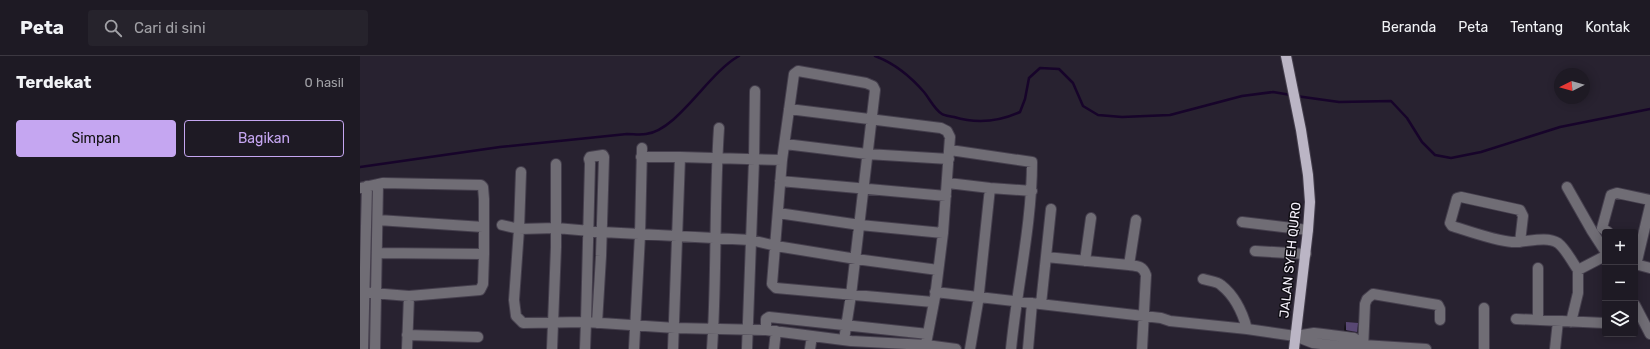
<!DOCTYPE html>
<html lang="id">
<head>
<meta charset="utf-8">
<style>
  :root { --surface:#1e1a24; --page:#26232c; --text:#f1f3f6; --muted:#a1a1a6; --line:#3c3841; --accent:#c5a6f1 }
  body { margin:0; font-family:Rubik,sans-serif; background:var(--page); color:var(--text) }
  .controls { position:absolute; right:12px; bottom:12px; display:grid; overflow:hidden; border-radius:4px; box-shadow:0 2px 10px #0003 }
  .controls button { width:36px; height:36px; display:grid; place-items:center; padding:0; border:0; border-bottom:1px solid var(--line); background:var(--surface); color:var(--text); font:20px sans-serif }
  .compass { position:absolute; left:1194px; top:12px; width:36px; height:36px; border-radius:50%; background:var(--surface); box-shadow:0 2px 10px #0003; rotate:265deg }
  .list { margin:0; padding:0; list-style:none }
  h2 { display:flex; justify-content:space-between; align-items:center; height:52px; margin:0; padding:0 16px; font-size:17px }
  h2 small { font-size:13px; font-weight:400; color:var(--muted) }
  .actions { display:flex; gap:8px; padding:12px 16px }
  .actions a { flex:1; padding:9px 0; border:1px solid var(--accent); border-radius:4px; text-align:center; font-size:14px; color:var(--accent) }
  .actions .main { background:var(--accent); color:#111 }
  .icon { flex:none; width:22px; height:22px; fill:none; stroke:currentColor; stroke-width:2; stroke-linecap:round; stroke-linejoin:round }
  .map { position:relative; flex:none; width:1290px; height:293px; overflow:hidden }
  header { display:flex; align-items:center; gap:24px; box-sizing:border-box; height:56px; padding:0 20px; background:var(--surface); border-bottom:1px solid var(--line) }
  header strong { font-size:19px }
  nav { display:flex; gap:22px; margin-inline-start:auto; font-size:14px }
  .search { width:280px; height:36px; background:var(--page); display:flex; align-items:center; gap:10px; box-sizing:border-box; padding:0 14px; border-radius:4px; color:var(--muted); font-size:15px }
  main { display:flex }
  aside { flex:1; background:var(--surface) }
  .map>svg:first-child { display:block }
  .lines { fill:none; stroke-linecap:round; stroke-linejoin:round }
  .stream { stroke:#17042a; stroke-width:2.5 }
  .building { fill:#594773; filter:url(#shadow) }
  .minor-casing { stroke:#453f4d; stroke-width:12 }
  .major-casing { stroke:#453f4d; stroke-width:12 }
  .minor { stroke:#706d75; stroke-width:10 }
  .major { stroke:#bbb5c5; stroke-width:10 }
  .labels { text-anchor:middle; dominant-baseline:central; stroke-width:3; stroke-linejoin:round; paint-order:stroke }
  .street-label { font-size:13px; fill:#f6f2fc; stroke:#0f0d13 }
</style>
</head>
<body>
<header>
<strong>Peta</strong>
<div class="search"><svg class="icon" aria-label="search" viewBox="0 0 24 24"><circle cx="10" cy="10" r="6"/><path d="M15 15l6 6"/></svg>Cari di sini</div>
<nav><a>Beranda</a><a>Peta</a><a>Tentang</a><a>Kontak</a></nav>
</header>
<main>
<aside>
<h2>Terdekat<small>0 hasil</small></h2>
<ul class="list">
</ul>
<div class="actions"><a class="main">Simpan</a><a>Bagikan</a></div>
</aside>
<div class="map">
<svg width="1290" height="293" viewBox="0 0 1290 293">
  <defs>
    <filter id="shadow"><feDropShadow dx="-3" dy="3" stdDeviation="2" flood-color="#0009"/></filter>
  </defs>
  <rect width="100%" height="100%" fill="#282230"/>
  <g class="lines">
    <path class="stream" d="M515 0C534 7 551 21 564 36 569 42 575 54 582 58 585 60 590 60 594 61 617 68 638 66 660 56L665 43 669 22 680 12 699 13 713 27 723 50 738 59 762 61 810 59 882 40 913 36 931 39
      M936 40 979 46 1031 45 1047 62 1062 86 1075 99 1091 102 1121 96 1200 71 1290 53
      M0 111 140 91 267 78C273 78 280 79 286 78 318 74 348 17 379 0"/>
  </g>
  <path class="building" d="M986 266 998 267 997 276 986 274Z"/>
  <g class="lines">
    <g class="minor-casing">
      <path id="minor" d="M429 53 581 72 587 75 590 81 583 177 575 241 565 293
        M425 88 507 98 589 103
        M590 94 672 106C672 168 657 231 651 293
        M281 101H320
        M161 116 159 173 154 244 156 260 163 267 226 266 230 107 229 103 230 101 243 99 244 101 241 200 237 267
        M420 125 586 140
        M588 127 630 132 672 135
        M1207 131 1232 175 1245 195
        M0 132 23 127 121 129 123 131 124 143V198L123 228 120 234 49 240 0 236
        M418 157 500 169 583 177
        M18 164 123 171
        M882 166 948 174
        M142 169 159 173 196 172 242 176 391 184 416 190 496 203 578 214
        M1248 176 1242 172 1251 139 1257 137 1290 144
        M1160 186 1163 160 1160 154 1101 141 1097 142 1090 167 1092 170C1108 175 1136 185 1152 186 1165 187 1186 179 1198 187 1206 193 1212 206 1218 214
        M895 195 946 198
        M17 197 124 198
        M686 201 769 209C778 210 783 210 786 219L782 293
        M725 205 731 162
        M1275 208 1290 212
        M769 209 776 164
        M1276 209 1290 150
        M843 223C849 225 857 225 861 229 875 240 883 258 887 273
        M575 236 801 262 810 265 887 273 935 280 953 287 993 292 1003 289 1066 293
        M681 248 691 153
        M1275 249 1290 278
        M1124 252V293
        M1156 263 1245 267
        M1178 264V212
        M1211 266 1218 237V214L1245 200
        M406 274V263L409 261 568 278
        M47 279 118 281
        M936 280 954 277 963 278 994 282 1003 289
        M484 284 491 239 515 34 513 30 506 27 438 15 434 18 422 104 412 228 416 232 573 246
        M3 293 7 130
        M15 293 18 128
        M47 293 49 240
        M192 293 196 191V108
        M225 293 226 266 315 272 406 274 491 285 566 289 596 293
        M274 293 280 179 282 92
        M313 293 320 101 422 104
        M352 293C357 219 354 146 359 72
        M387 293 394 104 395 35
        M414 293 416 275
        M450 293 452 280
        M610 293 618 246 630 132
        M668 293 672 247
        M1003 293 1005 248 1007 243 1013 238 1078 249 1080 253V264
        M1195 293 1198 265"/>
    </g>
    <g class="major-casing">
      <path id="major" d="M926 0 941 74 948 119 950 146 948 174 934 293"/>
    </g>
    <use href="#minor" class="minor"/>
    <use href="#major" class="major"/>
  </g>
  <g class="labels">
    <g class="street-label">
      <text transform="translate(930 204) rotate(-84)">JALAN SYEH QURO</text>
    </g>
  </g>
</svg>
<div class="controls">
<button>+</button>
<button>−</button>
<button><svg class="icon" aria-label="layers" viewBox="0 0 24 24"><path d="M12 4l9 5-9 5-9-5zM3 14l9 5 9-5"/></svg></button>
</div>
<svg class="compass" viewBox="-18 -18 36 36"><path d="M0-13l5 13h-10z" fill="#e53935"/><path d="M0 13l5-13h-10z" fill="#a1a1a6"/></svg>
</div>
</main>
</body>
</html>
